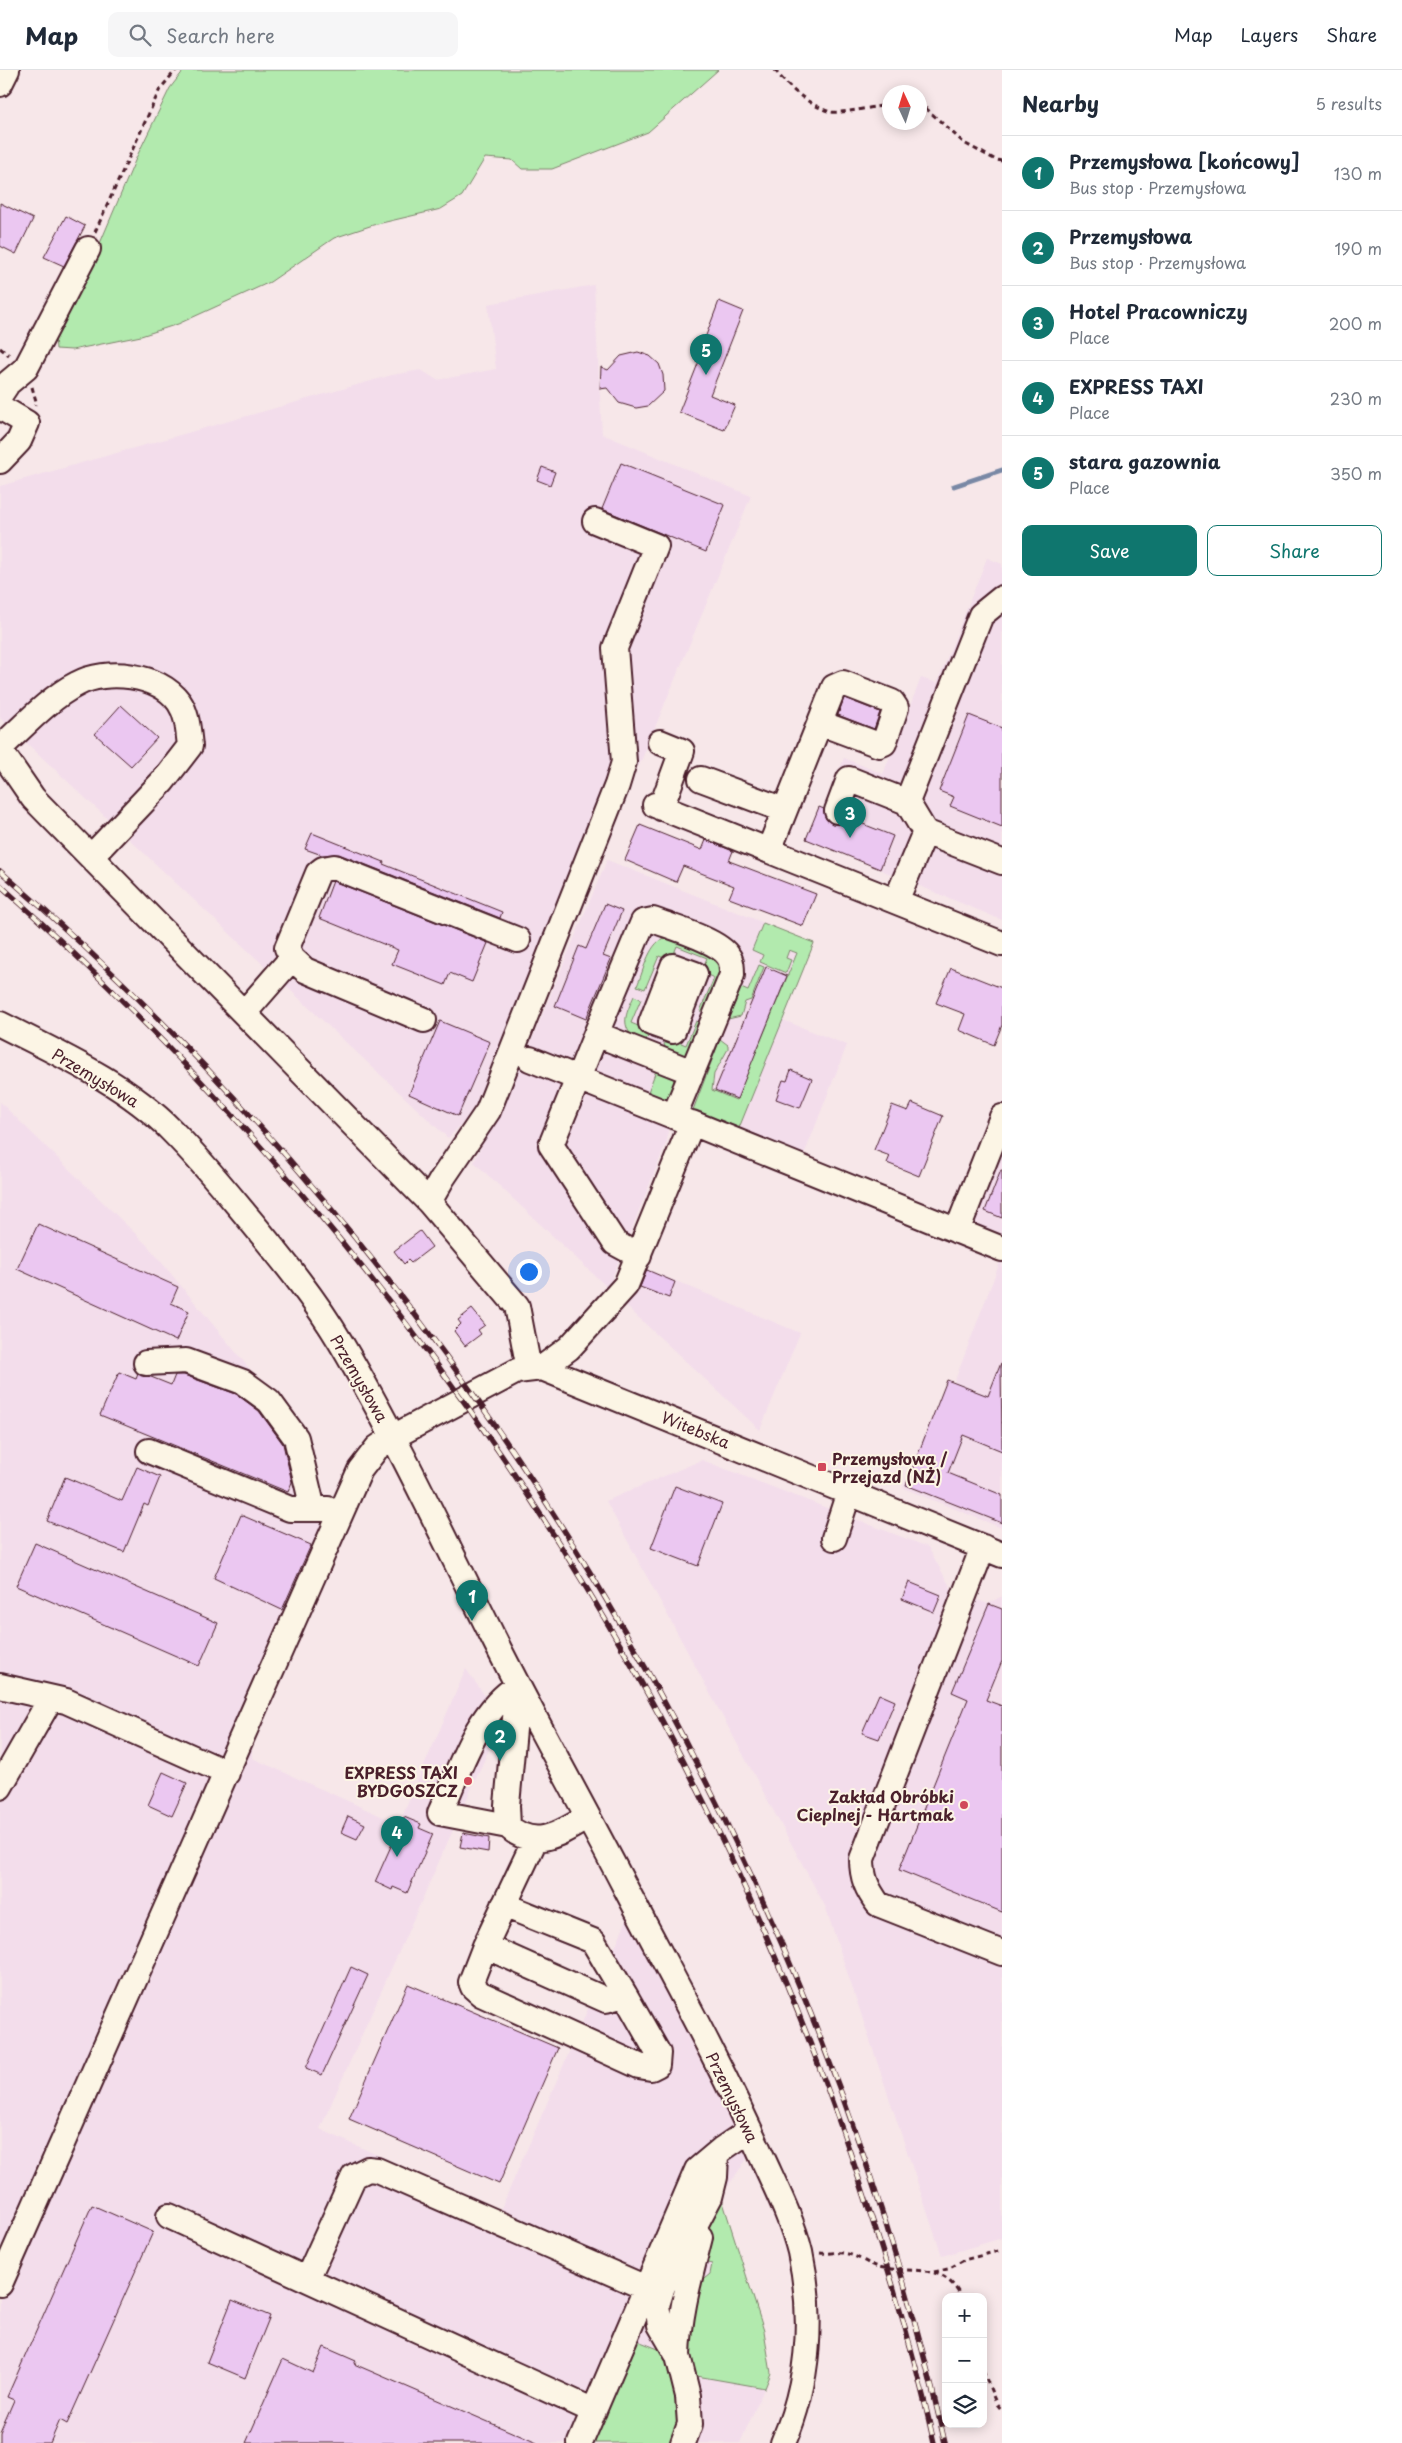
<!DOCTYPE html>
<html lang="en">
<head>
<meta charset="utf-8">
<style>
  :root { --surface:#fff; --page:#f6f6f7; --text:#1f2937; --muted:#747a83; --line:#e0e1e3; --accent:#0f766e }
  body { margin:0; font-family:"Playpen Sans",sans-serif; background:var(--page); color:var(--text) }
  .controls { position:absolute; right:15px; bottom:15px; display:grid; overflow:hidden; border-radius:10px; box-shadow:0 2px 12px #0003 }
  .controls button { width:45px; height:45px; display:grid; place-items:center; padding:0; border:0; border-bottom:1px solid var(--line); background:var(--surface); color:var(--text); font:25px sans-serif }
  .compass { position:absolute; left:882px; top:15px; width:45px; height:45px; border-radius:50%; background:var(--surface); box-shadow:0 2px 12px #0003; rotate:356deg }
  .you { position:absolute; left:528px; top:1201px; width:18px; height:18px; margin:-12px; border:4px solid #fff; border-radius:50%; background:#1a73e8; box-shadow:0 0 0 8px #1a73e833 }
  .badge { display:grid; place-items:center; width:32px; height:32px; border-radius:50%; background:var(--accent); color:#fff; font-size:16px; font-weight:700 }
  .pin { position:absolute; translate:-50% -41px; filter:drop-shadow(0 1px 2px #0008) }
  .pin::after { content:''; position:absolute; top:26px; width:18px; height:15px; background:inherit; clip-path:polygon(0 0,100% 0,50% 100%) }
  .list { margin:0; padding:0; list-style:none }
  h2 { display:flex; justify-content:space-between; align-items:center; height:65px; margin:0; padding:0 20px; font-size:21px }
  h2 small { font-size:16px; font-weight:400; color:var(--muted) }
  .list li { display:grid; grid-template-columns:32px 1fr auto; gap:15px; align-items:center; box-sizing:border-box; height:75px; padding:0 20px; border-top:1px solid var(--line) }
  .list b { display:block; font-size:19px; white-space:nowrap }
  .list p { margin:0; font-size:16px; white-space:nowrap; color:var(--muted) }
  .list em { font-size:16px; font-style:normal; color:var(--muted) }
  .actions { display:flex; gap:10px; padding:15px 20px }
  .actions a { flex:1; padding:11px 0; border:1px solid var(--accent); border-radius:10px; text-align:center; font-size:18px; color:var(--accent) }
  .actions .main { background:var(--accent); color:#fff }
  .icon { flex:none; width:28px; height:28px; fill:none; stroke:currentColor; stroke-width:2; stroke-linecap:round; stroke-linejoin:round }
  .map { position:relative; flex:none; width:1002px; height:2373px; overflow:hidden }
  header { display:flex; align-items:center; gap:30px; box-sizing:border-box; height:70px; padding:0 25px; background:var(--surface); border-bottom:1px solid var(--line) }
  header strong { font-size:24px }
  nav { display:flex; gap:28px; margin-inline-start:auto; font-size:18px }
  .search { width:350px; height:45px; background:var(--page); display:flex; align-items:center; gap:12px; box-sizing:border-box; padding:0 18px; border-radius:10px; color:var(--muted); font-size:19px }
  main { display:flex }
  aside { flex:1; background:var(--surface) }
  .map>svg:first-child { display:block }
  .built { fill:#f3ddeb }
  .green { fill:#b2eaae; stroke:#7e846c }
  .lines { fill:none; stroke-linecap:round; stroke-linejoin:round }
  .stream { stroke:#7988a5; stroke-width:5 }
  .building { fill:#ebc7f1; stroke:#4a1f2b }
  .minor-casing { stroke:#4a1f2b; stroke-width:28 }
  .path { stroke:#4a1f2b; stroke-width:3; stroke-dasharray:5 4; stroke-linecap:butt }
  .minor { stroke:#fcf5e5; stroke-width:24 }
  .rail-casing { stroke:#4a1f2b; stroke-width:5.5 }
  .rail { stroke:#fcf5e5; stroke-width:4; stroke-dasharray:11; stroke-linecap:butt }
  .poi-dot { fill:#d1495b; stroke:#fcf5e5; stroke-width:2 }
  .labels { text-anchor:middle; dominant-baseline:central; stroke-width:4; stroke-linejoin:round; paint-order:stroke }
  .street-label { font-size:16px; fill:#4a1f2b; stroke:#fcf5e5 }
  .poi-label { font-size:16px; font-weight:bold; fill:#4a1f2b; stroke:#fcf5e5; text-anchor:end }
</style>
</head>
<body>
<header>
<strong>Map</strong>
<div class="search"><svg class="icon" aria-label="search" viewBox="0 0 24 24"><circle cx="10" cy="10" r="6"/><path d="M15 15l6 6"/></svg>Search here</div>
<nav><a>Map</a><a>Layers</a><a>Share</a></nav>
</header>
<main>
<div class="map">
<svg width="1002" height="2373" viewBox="0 0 1002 2373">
  <rect width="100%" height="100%" fill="#f7e7e9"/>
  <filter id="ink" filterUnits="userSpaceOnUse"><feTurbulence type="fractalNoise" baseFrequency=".02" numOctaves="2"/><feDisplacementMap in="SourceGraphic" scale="10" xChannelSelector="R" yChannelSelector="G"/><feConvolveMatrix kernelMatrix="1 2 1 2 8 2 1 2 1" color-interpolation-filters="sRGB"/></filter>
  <g filter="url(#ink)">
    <path class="built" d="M594 215 602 364 751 426 639 696 614 690 471 1045 448 1068 0 648V416L392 305 421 300 437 310 496 299 488 234Z
      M987 488 1002 494V850L806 769 819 737 824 738 844 688 883 704 921 608 937 613Z
      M607 790 814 873 783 950 847 975 804 1085 665 1029 656 1051 668 1059 667 1071 608 1218 474 1092 530 974Z
      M0 1032 148 1176 302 1362 327 1455 251 1626 252 1688 399 1754 466 1599 502 1650 320 2059 500 2141 628 1847 741 2066 747 2089 721 2126 771 2303 740 2373H0Z
      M1002 1074V1167L970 1154Z
      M1000 1192H1002V1458L903 1418 947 1310 954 1313Z
      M647 1199 800 1263 760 1360 626 1236 639 1219Z
      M702 1390 928 1477 952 1520 988 1534 1002 1526V2168L942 2186 825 1836 606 1431Z"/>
    <path class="green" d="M184 0H718L648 62 552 99H522L512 90 485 88 462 126 441 139 373 155 334 168 270 212 178 254 141 266 72 280 56 279 55 268 76 230 137 86 170 18Z
      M763 853 814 873 739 1058 693 1040 720 969 728 975V979L714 1004 712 1020 736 1030 797 883 789 880 786 888 791 890 786 903 760 892 763 885 752 880Z
      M669 866 714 882 724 894 708 944 700 941 714 908 701 902 707 888 677 876 671 891 659 886 645 919 637 916C644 900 649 870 669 866Z
      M759 895 764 897 751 930 745 932 741 946 728 949 741 918 748 921Z
      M634 926 641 929 631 953 648 960 649 966 645 970 633 967C620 953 627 942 634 926Z
      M696 951 704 954 687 988 666 980 664 974 666 970 671 969 686 975Z
      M657 998 673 1006 675 1015 671 1031 648 1022Z
      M721 2126 764 2261 771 2303 765 2318 691 2305 686 2278 693 2218 710 2204 712 2194 703 2192C701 2169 711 2145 721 2126Z
      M638 2271 666 2282 683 2341 674 2373H592Z"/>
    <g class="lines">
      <path class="stream" d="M954 416 1002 400"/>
    </g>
    <path class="building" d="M0 133 33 149 16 184 0 176Z
      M66 146 85 156 64 196 44 187Z
      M719 231 743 241 710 325 735 335 724 360 679 342 701 286 696 292Z
      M638 282 650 286 659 294 663 305 664 321 648 336 636 338 619 333 607 318 600 319 601 297 608 300 621 286Z
      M621 393 725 435 706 482 602 439Z
      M542 397 555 402 550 415 537 410Z
      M844 628 880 642 874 659 838 645Z
      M121 635 157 668 131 696 95 664Z
      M969 645 1002 658V757L950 736 954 727 939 721Z
      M819 737 824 739 826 749 832 754H840L848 748 893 766 880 799 806 769Z
      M640 755 702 780 706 770 733 781 729 791 816 824 803 856 729 828 734 816 683 796 676 812 625 790Z
      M312 763 384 792 383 794 502 842 500 848 339 784 322 785 305 779Z
      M333 811 488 873 472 912 450 903 445 915 392 894 398 880 319 848Z
      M605 834 622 841 603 886 611 889 586 949 555 936 579 876 586 879Z
      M766 897 787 906 737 1029 715 1020Z
      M951 898 1002 918V955L994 975 959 960 965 944 936 933Z
      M440 951 490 972 458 1046 409 1024Z
      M791 1000 812 1009 800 1038 776 1029 783 1010 787 1011Z
      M912 1033 943 1046 919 1106 887 1093 890 1086 874 1080 892 1035 908 1041Z
      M1001 1100H1002V1148L985 1141Z
      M38 1154 178 1217 171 1233 189 1241 176 1271 17 1199Z
      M420 1161 432 1177 411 1193 408 1190 404 1194 394 1181Z
      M647 1200 675 1212 669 1228 640 1217Z
      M472 1239 485 1255 478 1260 481 1264 465 1276 454 1261 461 1254 458 1250Z
      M1001 1293 1002 1381 963 1365 948 1403 1002 1425V1453L906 1415 947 1310 988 1326Z
      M119 1302 136 1309 138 1304 151 1307 171 1315 175 1305H184L236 1324 259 1341 283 1374 292 1412 288 1422 100 1345Z
      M137 1397 160 1407 148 1436 144 1434 124 1482 47 1451 65 1407 122 1431Z
      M675 1416 722 1434 698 1496 651 1478Z
      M241 1445 311 1475 282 1540 214 1508Z
      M35 1473 218 1553 199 1596 16 1516Z
      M909 1512 941 1525 934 1542 902 1529Z
      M989 1534 1002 1539V1591L986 1630 1002 1636V1842L899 1800 968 1629 952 1622Z
      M879 1624 895 1631 879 1669 862 1663Z
      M163 1702 187 1713 172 1746 148 1735Z
      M348 1746 365 1754 357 1769 341 1762Z
      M404 1747 421 1754 419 1758 433 1764 407 1823 393 1817 392 1820 375 1812Z
      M463 1763 489 1768 488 1782 460 1777Z
      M351 1897 368 1905 322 2005 306 1998Z
      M408 1914 558 1978 499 2114 349 2049Z
      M92 2135 153 2162 67 2354 60 2350 50 2373H0V2362L14 2330 7 2327Z
      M232 2230 270 2246 245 2308 207 2292Z
      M324 2277 356 2291 354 2294 537 2373H246L283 2289 313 2303Z"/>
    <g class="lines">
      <g class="minor-casing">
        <path id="minor" d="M0 14 7 0
          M0 325 8 313 26 298 88 179
          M0 337 27 353 19 371 0 391
          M660 672 682 681 661 738
          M0 678C23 657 49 628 77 614 106 598 159 604 179 632 188 645 188 661 190 676L163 711 91 787
          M0 680 33 728 429 1132 517 1236 529 1299
          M701 709 784 740
          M655 735 1002 874
          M837 741 849 709 907 732
          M925 762 1002 792
          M769 780 834 617 843 613 892 632 896 638 884 673 879 675 820 653
          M896 831 925 762 907 732 981 545 1002 528
          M673 896 695 904 673 961 651 953Z
          M244 943 292 888
          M424 950 305 900 292 888 287 878 318 803 323 799 334 797 518 870
          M0 954C59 984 125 1013 172 1061 200 1089 225 1120 250 1150 283 1190 315 1229 341 1273 397 1368 444 1469 493 1567 535 1651 581 1732 624 1815 671 1905 721 1994 762 2087 776 2118 792 2149 800 2182 814 2247 809 2313 783 2373
          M596 964 551 1075 615 1173 639 1186
          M530 989 688 1052
          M674 1046 732 905C732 899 732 891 728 886 718 870 671 857 653 850L643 852 596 964 692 1002
          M429 1132 442 1109 488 1041 617 715 624 692 615 578 656 476 595 451
          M957 1161 1002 1047
          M146 1293 186 1291 243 1312 269 1331 296 1368 313 1439
          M542 1298 569 1278 626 1215 692 1053 1002 1179
          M149 1381 290 1439H328
          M834 1468 849 1422
          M983 1477 862 1789C862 1808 867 1819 878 1834L1002 1883
          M0 1616 66 1631 227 1703
          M518 1616C477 1640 459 1701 440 1743L508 1756C535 1782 562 1762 588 1747
          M0 1717 51 1628
          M508 1756 507 1735 518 1616
          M504 1835 593 1871 625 1925 606 1930 485 1876 535 1770
          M485 1876 471 1912 473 1917 481 1924 639 1996 651 1998 657 1995 658 1983 625 1925
          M169 2146 594 2341
          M307 2209 354 2106 368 2099 377 2100 646 2218
          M0 2214 360 1400 377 1378 393 1367 517 1301 542 1298 1002 1485
          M678 2286C679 2245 690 2207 700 2167
          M580 2373 697 2100 722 2079 750 2060
          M683 2373 690 2354 688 2326 678 2286 660 2255 657 2235 663 2216 710 2127 715 2107 716 2084"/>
      </g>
      <path class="path" d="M775 0C787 17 810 36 831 42 840 44 877 36 889 35
        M919 32 964 73 996 90 1002 91
        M95 162 160 19 176 0
        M0 278 9 285
        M32 317 36 331 35 335
        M820 2183C828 2184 836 2182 843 2183 857 2185 867 2194 879 2197 911 2205 943 2190 961 2227
        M934 2202 948 2199 964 2190 1002 2180
        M983 2301 996 2333 1002 2340"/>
      <use href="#minor" class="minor"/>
      <g class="rail-casing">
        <path id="rail" d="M0 801C465 1201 810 1775 945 2373
          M0 815C383 1159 672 1575 843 2062 878 2164 911 2267 934 2373"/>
      </g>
      <use href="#rail" class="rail"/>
    </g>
  </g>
  <g class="poi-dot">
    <rect x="817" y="1392" width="10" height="10" rx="2.5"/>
    <circle cx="468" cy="1711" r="5"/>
    <circle cx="964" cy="1735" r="5"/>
  </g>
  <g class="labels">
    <g class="street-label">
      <text transform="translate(96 1007) rotate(31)">Przemysłowa</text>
      <text transform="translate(360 1308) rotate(60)">Przemysłowa</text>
      <text transform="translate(696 1359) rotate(22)">Witebska</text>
      <text transform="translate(733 2027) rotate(64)">Przemysłowa</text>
    </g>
    <g class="poi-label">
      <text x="832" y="1388" text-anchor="start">Przemysłowa /<tspan x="832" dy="18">Przejazd (NŻ)</tspan></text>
      <text x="458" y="1702">EXPRESS TAXI<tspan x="458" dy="18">BYDGOSZCZ</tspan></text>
      <text x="954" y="1726">Zakład Obróbki<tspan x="954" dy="18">Cieplnej - Hartmak</tspan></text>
    </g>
  </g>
</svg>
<div class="controls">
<button>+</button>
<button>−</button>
<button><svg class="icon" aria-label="layers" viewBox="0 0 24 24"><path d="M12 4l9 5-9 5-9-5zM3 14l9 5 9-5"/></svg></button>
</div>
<svg class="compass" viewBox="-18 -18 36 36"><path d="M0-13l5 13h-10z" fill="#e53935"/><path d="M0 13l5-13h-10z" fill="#747a83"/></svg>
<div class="you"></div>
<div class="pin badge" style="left:472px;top:1551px">1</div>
<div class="pin badge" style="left:500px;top:1691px">2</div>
<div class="pin badge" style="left:850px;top:768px">3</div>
<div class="pin badge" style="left:397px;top:1787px">4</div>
<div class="pin badge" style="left:706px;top:305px">5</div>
</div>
<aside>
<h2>Nearby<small>5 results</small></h2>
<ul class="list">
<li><span class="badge">1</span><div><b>Przemysłowa [końcowy]</b><p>Bus stop · Przemysłowa</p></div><em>130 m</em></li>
<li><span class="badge">2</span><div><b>Przemysłowa</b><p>Bus stop · Przemysłowa</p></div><em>190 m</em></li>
<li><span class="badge">3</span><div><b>Hotel Pracowniczy</b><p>Place</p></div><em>200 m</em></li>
<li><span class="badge">4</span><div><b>EXPRESS TAXI</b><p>Place</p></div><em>230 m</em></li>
<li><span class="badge">5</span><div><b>stara gazownia</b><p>Place</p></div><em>350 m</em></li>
</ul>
<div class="actions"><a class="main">Save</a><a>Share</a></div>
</aside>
</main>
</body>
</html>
